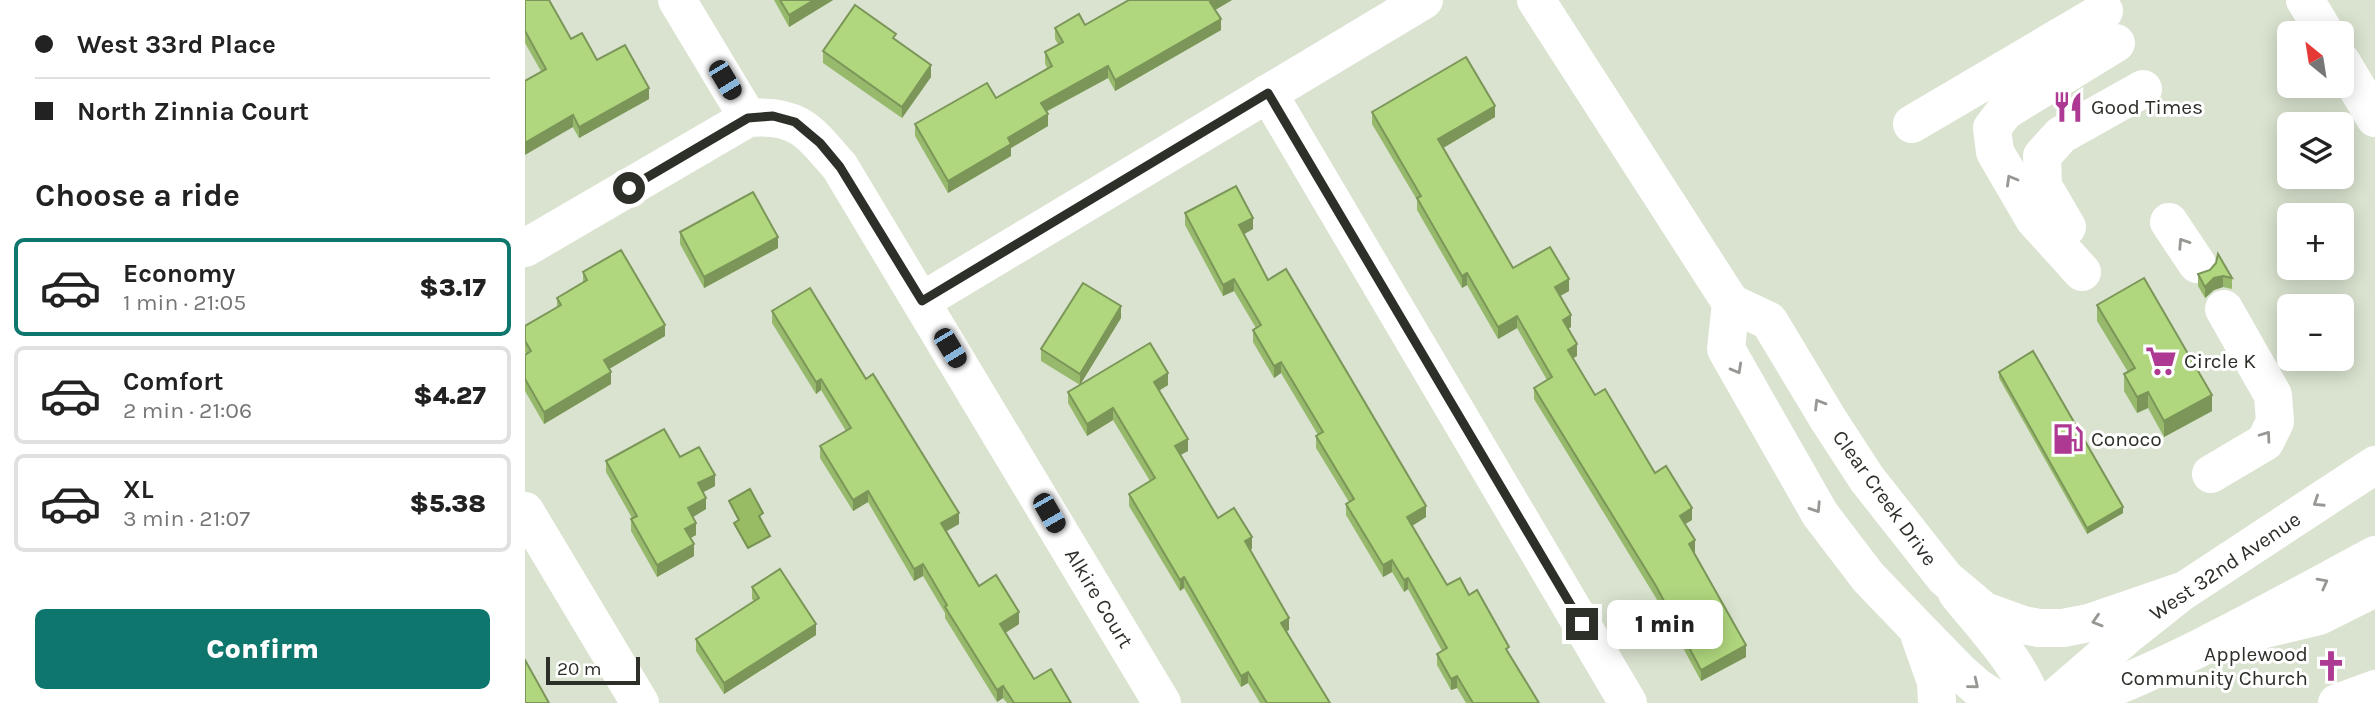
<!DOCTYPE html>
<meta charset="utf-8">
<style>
body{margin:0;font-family:Karla,sans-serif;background:#f6f6f6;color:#222;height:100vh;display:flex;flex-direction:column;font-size:26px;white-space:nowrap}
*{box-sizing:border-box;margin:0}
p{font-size:23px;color:#767676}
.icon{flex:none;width:38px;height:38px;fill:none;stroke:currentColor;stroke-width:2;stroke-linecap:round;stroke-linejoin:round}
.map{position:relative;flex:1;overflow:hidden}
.panel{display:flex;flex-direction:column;background:#fff;width:525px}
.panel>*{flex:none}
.guide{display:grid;align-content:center;height:154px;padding:0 35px;background:#fff}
.needle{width:46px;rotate:330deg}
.buttons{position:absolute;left:1752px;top:21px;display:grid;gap:14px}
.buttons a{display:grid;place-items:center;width:77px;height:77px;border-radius:10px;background:#fff;box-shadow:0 4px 18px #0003;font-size:35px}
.scale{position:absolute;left:21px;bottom:18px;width:94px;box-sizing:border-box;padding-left:7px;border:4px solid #2d3029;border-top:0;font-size:19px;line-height:24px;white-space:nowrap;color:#2d3029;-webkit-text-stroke:5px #fff;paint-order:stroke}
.end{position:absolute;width:32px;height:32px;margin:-16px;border:9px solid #2d3029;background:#fff;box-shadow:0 0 0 4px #fff}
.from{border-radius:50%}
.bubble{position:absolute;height:49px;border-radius:10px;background:#fff;box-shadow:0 4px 18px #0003;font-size:23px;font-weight:800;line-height:49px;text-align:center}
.car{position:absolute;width:21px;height:42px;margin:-21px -10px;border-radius:9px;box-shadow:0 0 5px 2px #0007;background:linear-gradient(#222 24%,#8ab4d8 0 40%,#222 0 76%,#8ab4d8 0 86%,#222 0)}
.guide b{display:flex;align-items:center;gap:24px;height:66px;font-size:26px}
.guide b+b{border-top:2px solid #e0e0e0}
.guide i{width:18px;height:18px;background:#222}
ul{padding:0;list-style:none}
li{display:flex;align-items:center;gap:21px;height:98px;margin:0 14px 10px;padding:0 21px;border:4px solid #e0e0e0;border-radius:10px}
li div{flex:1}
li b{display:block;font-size:26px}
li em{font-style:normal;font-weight:800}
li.current{border-color:#0f766e}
li>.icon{width:63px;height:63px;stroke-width:1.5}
h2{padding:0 35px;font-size:32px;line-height:84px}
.primary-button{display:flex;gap:14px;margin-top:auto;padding:14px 35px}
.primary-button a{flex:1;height:80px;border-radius:10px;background:#0f766e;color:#fff;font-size:28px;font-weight:800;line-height:80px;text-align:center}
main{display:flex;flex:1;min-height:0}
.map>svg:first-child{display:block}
</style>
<main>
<section class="panel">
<div class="guide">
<b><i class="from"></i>West 33rd Place</b>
<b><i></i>North Zinnia Court</b>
</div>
<h2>Choose a ride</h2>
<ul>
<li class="current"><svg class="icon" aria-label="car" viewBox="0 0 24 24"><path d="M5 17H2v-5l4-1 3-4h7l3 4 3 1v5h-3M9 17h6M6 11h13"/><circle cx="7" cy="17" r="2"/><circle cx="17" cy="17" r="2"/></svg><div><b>Economy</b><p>1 min · 21:05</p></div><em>$3.17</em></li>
<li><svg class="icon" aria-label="car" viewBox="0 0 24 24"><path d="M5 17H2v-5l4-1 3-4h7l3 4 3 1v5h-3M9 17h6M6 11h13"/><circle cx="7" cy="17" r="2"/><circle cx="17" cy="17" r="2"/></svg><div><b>Comfort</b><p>2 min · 21:06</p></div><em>$4.27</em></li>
<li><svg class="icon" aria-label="car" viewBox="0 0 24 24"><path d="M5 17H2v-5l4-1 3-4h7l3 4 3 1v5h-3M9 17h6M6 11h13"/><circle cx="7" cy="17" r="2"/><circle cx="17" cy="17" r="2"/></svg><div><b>XL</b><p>3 min · 21:07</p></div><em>$5.38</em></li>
</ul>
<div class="primary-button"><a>Confirm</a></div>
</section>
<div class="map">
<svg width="1850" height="703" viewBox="0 0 1850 703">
<rect width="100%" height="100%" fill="#d9e3cf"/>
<polygon fill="#97bc64" stroke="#779252" stroke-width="2" points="225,489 238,513 234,516 245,536 223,548 209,523 214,520 204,501"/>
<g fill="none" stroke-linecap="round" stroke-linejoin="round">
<g stroke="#fff" stroke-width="38">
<polyline points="152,0 223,118"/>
<polyline points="743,93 1103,703"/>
<polyline points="1387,124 1579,11"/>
<polyline points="1644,222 1672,264"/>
<polyline points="1542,227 1518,186 1517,156 1536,135 1618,89"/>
<path d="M0 248 223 118C273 114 284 131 315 167L637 703"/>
<polyline points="1557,272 1509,219 1470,152 1467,128 1480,111 1591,43"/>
<polyline points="397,301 899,0"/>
<polyline points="1686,474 1740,442 1750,422 1748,395 1699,309"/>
<polyline points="0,511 115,703"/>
<path d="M1432 593C1455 622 1499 667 1507 703"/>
<polyline points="1524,703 1606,632 1654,594"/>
<polyline points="1812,703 1850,689"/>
</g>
<g stroke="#fff" stroke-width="38">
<polyline points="1011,0 1206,303 1244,321 1303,419 1342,479 1420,578 1459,611 1498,625 1514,628 1538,628 1564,623 1660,590 1850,465"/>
<polyline points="1206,303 1201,349 1295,514 1343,577 1390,626 1435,672 1452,687 1477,703"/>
<polyline points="1395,637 1411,682 1412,703"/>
<path d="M1549 703C1654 664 1751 608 1850 555"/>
</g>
<g stroke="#fff" stroke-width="38">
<polyline points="1780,0 1800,33"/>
<polyline points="1816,61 1850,118"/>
<polyline points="1689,641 1794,616 1850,588"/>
</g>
</g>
<g fill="#97b96c">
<polygon points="0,0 72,60 124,99 54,138 0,43"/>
<polygon points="249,0 308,0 264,27"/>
<polygon points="604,0 707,0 690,10 696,30 590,91 583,78 521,112 523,126 486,148 486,156 423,193 390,136 390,124 471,98 522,68 520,63 520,52 533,44 530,39 530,28 560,25"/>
<polygon points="371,40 406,77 377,118 298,63 298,51"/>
<polygon points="847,112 970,117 918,148 988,268 1044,291 1035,296 1046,327 1043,329 1052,356 1048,358 1070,395 1167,520 1160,524 1170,552 1169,553 1221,657 1176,681 1131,598 1009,399 1009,388 1022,380 992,328 973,339 942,285 937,288 892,210 892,200 847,124"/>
<polygon points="660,213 728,229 719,234 743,280 901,517 887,526 922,585 944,595 984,654 1014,703 941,703 932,688 926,690 912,665 912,654 917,651 883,589 879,592 867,572 858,577 821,515 821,504 824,502 791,448 791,436 793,435 756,373 749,378 728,342 728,330 731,328 709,291 698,296 660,225"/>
<polygon points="155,232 253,248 179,288 155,244"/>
<polygon points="1685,270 1707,278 1707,289 1698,287 1689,290 1680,298 1673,286 1673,274"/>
<polygon points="58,272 140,336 84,369 86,384 19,424 0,391 0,355 1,354 0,352 0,326 32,308 32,298 58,283"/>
<polygon points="1572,305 1687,411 1639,437 1623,408 1612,413 1599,391 1599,374 1603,372 1572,321"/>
<polygon points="247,311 341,379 434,524 422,531 454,586 494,624 480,633 509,679 546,703 482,703 478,698 472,702 420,618 420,613 398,576 389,581 343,502 328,511 295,458 295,446 321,431 296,390 291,394 247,323"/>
<polygon points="596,318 555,385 643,385 634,390 663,451 655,455 693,518 727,549 725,550 764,630 761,631 805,703 735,703 723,683 716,687 659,588 655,591 604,506 604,494 625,481 588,420 562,436 543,403 543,392 555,385 516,361 516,349"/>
<polygon points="1474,372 1598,513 1562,534 1474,378"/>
<polygon points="155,457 190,486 178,492 181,509 168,517 171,535 165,538 169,556 132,577 106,531 106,519 107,518 81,472 81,461"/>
<polygon points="227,587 291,635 199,694 171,651 171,639 229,601 227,599"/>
</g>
<g fill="#7b9658">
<polygon points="289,0 308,0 264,27 264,15"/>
<polygon points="688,0 707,0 685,13 685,2"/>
<polygon points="696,19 696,30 590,91 590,80"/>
<polygon points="406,65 406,77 377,118 377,107"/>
<polygon points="583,66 583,78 516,114 516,103"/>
<polygon points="124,88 124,99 54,138 54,127"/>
<polygon points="970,106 970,117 913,151 913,139"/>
<polygon points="523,114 523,126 486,148 486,156 423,193 423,181 483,138"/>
<polygon points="48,115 48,127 0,155 0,143"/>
<polygon points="728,218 728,229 714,237 714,225"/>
<polygon points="253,237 253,248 179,288 179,277"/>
<polygon points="942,273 942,285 937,288 937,276"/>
<polygon points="1698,276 1698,287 1689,290 1680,298 1680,287 1689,278"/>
<polygon points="709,279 709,291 698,296 698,285"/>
<polygon points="1044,279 1044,291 1030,299 1030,287"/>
<polygon points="596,306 596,318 555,385 555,374"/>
<polygon points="1046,315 1046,327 1038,332 1038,320"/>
<polygon points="992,316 992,328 973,339 973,327"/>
<polygon points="140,325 140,336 79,372 79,360"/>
<polygon points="1052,344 1052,356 1043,361 1043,350"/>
<polygon points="756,362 756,373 749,378 749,366"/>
<polygon points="86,372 86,384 19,424 19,412"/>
<polygon points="643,373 643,385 629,394 629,382"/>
<polygon points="296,379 296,390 291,394 291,382"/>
<polygon points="1623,392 1623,408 1612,413 1612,397"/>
<polygon points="1687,395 1687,411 1639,437 1639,421"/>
<polygon points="588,408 588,420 562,436 562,424"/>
<polygon points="663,439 663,451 650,458 650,446"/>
<polygon points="190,475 190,486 173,495 173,483"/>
<polygon points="343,491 343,502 328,511 328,500"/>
<polygon points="181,498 181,509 163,520 163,508"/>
<polygon points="901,506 901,517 882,529 882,517"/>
<polygon points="1598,507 1598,513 1562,534 1562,528"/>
<polygon points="1167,508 1167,520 1155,527 1155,516"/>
<polygon points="434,513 434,524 416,534 416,523"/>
<polygon points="171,523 171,535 160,541 160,529"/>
<polygon points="727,537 727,549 720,552 720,541"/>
<polygon points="1170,540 1170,552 1164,555 1164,544"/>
<polygon points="169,544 169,556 132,577 132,565"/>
<polygon points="867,560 867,572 858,577 858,565"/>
<polygon points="398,564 398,576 389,581 389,569"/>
<polygon points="659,577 659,588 655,591 655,580"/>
<polygon points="883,578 883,589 879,592 879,580"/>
<polygon points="494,612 494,624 475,636 475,624"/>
<polygon points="764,618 764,630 756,634 756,623"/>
<polygon points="291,624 291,635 199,694 199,683"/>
<polygon points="1221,645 1221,657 1176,681 1176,670"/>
<polygon points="723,672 723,683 716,687 716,676"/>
<polygon points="932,676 932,688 926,690 926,679"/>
<polygon points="478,686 478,698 472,702 472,690"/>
</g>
<g fill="#b0d77e" stroke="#7b9658" stroke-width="2">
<polygon points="0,0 24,0 46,39 57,33 72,60 100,45 124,88 54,127 48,115 0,143 0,81 21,69 0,31"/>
<polygon points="255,0 289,0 264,15"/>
<polygon points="604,0 688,0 685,2 696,19 590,80 583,66 516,103 523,114 483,138 486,144 423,181 390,124 462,83 471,98 527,66 520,52 538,42 530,28 554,14 560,25"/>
<polygon points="330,5 371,34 368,38 406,65 377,107 298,51"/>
<polygon points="941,57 970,106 913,139 988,268 1025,247 1044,279 1030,287 1046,315 1038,320 1052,344 1043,350 1070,395 1080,389 1130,473 1141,466 1167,508 1155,516 1170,540 1164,544 1221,645 1176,670 1131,586 1009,388 1027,377 992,316 973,327 942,273 937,276 892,198 896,196 847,112"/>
<polygon points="711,186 728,218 714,225 743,280 761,269 901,506 882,517 922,585 935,578 944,595 952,590 984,647 981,649 1014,703 948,703 932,676 926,679 912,654 922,648 883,578 879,580 867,560 858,565 821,504 829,499 791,436 798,432 756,362 749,366 728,330 736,325 709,279 698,285 660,213"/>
<polygon points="228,192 253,237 179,277 155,232"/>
<polygon points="96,250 140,325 79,360 86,372 19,412 0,379 0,355 6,351 0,341 0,326 36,305 32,298 62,280 58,272"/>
<polygon points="1693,254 1707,278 1698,276 1689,278 1680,287 1673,274 1685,270 1691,263"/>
<polygon points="1619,278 1687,395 1639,421 1623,392 1612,397 1599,374 1610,368 1572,305"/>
<polygon points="558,283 596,306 555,374 516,349"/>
<polygon points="285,288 341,379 348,374 434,513 416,523 454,586 471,575 494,612 475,624 509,679 526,669 546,703 489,703 478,686 472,690 420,607 422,605 398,564 389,569 343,491 328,500 295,446 326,428 296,379 291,382 247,311"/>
<polygon points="625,343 643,373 629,382 663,439 650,446 693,518 709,508 727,537 720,541 764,618 756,623 805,703 742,703 723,672 716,676 659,577 655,580 604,494 630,478 588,408 562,424 543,392"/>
<polygon points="1508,351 1598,507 1562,528 1474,372"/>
<polygon points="139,429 155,457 174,447 190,475 173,483 181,498 163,508 171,523 160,529 169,544 132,565 106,519 112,516 81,461"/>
<polygon points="255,569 291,624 199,683 171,639 234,598 227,587"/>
<polygon points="0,660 24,703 0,703"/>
</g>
<defs><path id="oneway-chevron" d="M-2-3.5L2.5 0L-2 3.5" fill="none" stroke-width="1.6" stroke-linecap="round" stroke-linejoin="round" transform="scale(1.75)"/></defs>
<g stroke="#969894">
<use href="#oneway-chevron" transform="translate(1486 180) rotate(-120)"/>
<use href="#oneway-chevron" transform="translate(1658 243) rotate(-123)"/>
<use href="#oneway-chevron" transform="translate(1212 369) rotate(61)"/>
<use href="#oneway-chevron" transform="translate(1294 404) rotate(-121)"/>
<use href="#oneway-chevron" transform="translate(1741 436) rotate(-54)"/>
<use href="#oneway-chevron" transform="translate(1793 502) rotate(147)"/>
<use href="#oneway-chevron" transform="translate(1291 508) rotate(57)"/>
<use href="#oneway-chevron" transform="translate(1798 583) rotate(-28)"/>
<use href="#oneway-chevron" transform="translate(1572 621) rotate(163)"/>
<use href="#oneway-chevron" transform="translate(1449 684) rotate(39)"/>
</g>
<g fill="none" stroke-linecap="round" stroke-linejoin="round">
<polyline stroke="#2d3029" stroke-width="9" points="104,188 223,118 248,116 270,122 295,143 315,167 397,301 743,93 1057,624"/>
</g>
<defs>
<symbol id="restaurant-bare" viewBox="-9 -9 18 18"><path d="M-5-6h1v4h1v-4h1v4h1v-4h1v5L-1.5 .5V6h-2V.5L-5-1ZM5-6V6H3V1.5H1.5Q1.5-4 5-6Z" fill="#ad3993" stroke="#fff" stroke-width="2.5" paint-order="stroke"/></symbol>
<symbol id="supermarket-bare" viewBox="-9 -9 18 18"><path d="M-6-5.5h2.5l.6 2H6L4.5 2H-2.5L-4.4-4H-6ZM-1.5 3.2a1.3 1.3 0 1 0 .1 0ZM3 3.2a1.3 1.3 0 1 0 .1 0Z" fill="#ad3993" stroke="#fff" stroke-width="2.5" paint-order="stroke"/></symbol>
<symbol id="fuel-bare" viewBox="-9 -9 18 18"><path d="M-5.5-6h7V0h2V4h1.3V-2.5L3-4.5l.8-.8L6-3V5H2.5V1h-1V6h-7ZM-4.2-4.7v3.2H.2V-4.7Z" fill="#ad3993" stroke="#fff" stroke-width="2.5" paint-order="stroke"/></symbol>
<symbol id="church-bare" viewBox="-9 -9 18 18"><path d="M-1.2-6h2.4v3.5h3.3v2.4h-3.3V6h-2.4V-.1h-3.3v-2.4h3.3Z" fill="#ad3993" stroke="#fff" stroke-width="2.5" paint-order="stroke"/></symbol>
</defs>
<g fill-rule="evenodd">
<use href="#restaurant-bare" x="1521" y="85" width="44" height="44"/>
<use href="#supermarket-bare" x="1614" y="339" width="44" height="44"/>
<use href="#fuel-bare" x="1521" y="417" width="44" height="44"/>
<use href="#church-bare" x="1784" y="644" width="44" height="44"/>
</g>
<g text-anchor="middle" stroke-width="6" stroke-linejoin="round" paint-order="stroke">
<g font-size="21" fill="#2d3029" stroke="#fff" text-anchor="start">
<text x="1566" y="114">Good Times</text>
<text x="1659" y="368">Circle K</text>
<text x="1566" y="446">Conoco</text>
<text x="1783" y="661" text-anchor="end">Applewood<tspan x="1783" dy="24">Community Church</tspan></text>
</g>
<g font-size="21" fill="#2d3029" stroke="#fff">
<text transform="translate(1360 498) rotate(54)" y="7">Clear Creek Drive</text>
<text transform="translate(1700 566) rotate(-34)" y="7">West 32nd Avenue</text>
<text transform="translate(574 598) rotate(59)" y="7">Alkire Court</text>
</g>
</g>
</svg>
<div class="buttons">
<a><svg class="needle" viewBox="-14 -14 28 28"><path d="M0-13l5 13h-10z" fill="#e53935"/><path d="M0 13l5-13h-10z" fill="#767676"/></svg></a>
<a><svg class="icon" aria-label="layers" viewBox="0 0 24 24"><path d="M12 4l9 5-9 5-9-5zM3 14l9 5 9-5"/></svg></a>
<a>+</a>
<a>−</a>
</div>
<div class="scale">20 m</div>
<i class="end from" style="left:104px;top:188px"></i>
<i class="end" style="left:1057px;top:624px"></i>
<div class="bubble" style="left:1082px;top:600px;width:116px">1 min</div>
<i class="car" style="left:200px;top:80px;rotate:149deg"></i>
<i class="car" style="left:425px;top:348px;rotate:149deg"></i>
<i class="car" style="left:524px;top:513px;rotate:150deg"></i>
</div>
</main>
